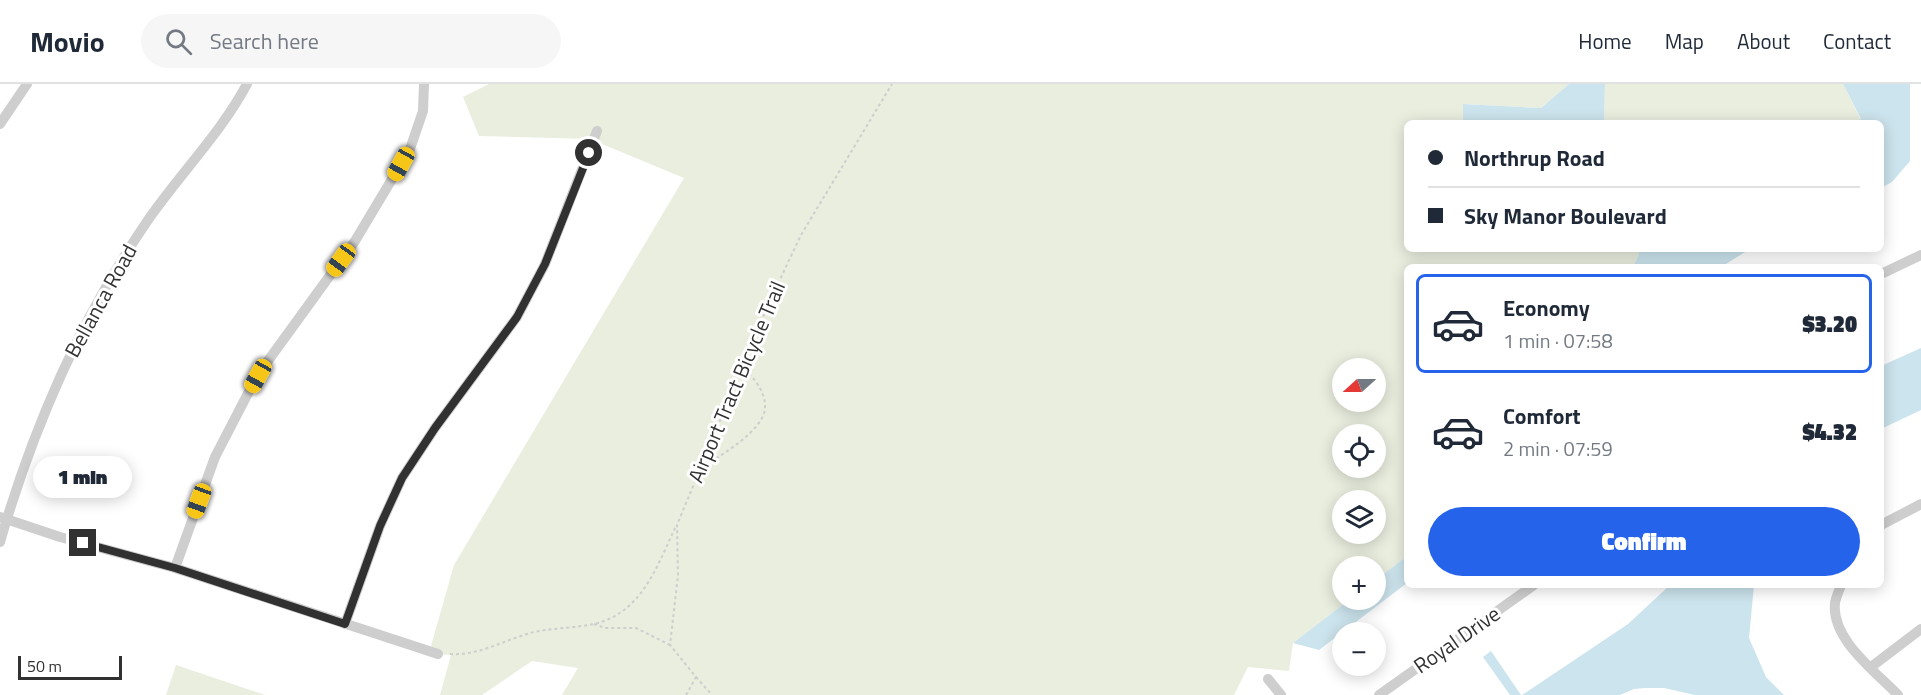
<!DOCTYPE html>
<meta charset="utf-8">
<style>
body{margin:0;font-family:"Titillium Web",sans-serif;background:#f6f6f7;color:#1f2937;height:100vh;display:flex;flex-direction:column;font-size:22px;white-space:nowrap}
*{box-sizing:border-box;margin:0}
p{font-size:20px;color:#747a83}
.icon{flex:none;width:33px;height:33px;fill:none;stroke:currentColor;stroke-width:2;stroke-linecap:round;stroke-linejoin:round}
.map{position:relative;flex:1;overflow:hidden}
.side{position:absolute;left:1404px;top:180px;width:480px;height:324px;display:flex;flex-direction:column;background:#fff;border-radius:9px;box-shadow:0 3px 15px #0003}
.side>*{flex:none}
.top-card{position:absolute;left:1404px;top:36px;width:480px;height:132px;border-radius:9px;box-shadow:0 3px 15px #0003;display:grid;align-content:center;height:132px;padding:0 24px;background:#fff}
.needle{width:39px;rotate:249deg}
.fabs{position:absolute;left:1332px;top:274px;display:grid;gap:12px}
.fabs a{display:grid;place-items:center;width:54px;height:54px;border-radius:50%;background:#fff;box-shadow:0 3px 15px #0003;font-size:30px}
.scale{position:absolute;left:18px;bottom:15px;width:104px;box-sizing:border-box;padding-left:6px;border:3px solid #313131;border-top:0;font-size:16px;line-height:21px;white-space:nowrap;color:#313131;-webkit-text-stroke:4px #fff;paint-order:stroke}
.end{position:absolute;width:27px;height:27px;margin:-14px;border:8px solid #313131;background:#fff;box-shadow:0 0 0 3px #fff}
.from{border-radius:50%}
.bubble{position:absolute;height:42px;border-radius:21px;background:#fff;box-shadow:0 3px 15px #0003;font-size:20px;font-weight:800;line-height:42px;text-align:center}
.car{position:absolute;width:18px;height:36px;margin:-18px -9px;border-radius:8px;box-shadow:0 0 4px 2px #0007;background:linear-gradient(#f5c518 24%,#345 0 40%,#f5c518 0 76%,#345 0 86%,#f5c518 0)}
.top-card b{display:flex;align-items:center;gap:21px;height:57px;font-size:22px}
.top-card b+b{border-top:2px solid #e0e1e3}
.top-card i{width:15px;height:15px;background:#1f2937}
ul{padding:10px 0 0;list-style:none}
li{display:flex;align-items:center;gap:18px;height:99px;margin:0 12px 9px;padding:0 12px;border:3px solid transparent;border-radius:9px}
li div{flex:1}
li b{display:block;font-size:22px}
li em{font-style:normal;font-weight:800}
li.on{border-color:#2563eb}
li>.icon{width:54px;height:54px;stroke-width:1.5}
.cta{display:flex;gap:12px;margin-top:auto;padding:12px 24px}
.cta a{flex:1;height:69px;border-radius:36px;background:#2563eb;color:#fff;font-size:24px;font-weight:800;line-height:69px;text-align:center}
header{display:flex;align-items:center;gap:36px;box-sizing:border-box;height:84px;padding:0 30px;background:#fff;border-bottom:2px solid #e0e1e3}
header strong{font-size:28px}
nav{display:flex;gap:33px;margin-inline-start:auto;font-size:21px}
.search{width:420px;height:54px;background:#f6f6f7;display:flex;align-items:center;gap:15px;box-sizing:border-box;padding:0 21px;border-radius:33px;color:#747a83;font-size:22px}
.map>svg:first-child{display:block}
</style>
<header>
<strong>Movio</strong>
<div class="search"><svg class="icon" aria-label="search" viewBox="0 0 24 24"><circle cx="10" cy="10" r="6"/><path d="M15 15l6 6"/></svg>Search here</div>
<nav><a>Home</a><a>Map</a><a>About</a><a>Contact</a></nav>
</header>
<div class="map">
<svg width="1921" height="611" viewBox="0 0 1921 611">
<rect width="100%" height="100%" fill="#fff"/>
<g fill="#e9eedf" fill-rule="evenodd">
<path d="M489 0H1569L1541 24 1463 20V39H1407V165H1637L1639 170 1633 183H1407V472L1376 496V483H1342V516H1349L1293 559 1289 587 1248 583 1234 611H562L578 584 532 577 482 611H440L451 571 438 570 431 562 454 481 684 94 590 55 479 52 463 13ZM1342 285H1376V318H1342ZM1342 351H1376V384H1342ZM1342 417H1376V450H1342Z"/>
<polygon points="1605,0 1843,0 1861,36 1855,39 1604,39"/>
<polygon points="176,581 265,611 166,611"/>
</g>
<g fill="#cce4ed">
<polygon points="1569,0 1605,0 1604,39 1463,39 1463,20 1541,24"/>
<polygon points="1843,0 1910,0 1910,77 1892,98 1881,104 1881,39 1855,39 1861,35"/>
<polygon points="1637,165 1750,165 1721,183 1633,183 1639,170"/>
<polygon points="1921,264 1921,326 1881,345 1881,282"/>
<polygon points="1407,472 1407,499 1319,566 1293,559 1349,516 1376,516 1376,496"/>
<polygon points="1670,501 1754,501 1749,554 1766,593 1784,611 1695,611 1664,604 1645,604 1634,605 1620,611 1522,611 1628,540"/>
<polygon points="1491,567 1521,611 1510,611 1483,573"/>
</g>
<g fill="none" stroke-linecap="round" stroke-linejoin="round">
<g stroke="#cecece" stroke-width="2" stroke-dasharray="3 3" stroke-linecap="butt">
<path d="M701 384C718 373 764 347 765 324 766 308 753 293 743 283"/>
<polyline points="594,540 605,544 636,544 670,561"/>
<path d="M450 570C479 572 506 555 534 548 554 544 574 544 594 540 642 529 657 482 676 442"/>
<polyline points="696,593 712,611"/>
<polyline points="686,611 696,593 670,561 678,491 677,441 767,223 801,151 892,0"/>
</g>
<g stroke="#cecece" stroke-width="10">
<polyline points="0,40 27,0"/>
<polyline points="1881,190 1921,171"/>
<polyline points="0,433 60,453 175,484 438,570"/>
<polyline points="1881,441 1921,420"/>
<path d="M0 458C33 344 80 235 148 136 179 91 221 49 247 0"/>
<polyline points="175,484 215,373 257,292 355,157 410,65 423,27 424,0"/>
<path d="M1841 501C1839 507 1836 513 1835 519 1831 555 1875 587 1898 611"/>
<polyline points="345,540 380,442 402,394 435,344 517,233 545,180 597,47"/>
<polyline points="1871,583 1921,545"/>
<polyline points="1268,595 1281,611"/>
<polyline points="1379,611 1534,501"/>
</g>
</g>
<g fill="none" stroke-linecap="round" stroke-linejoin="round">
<polyline stroke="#313131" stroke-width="8" points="83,459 175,484 345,540 380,442 402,394 435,344 517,233 545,180 589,69"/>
</g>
<g text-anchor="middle" stroke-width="6" stroke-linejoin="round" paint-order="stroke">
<g font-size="21" fill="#313131" stroke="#fff">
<text transform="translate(101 217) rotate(-61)" y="7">Bellanca Road</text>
<text transform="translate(737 298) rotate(-67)" y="7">Airport Tract Bicycle Trail</text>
<text transform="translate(1457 556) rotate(-35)" y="7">Royal Drive</text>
</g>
</g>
</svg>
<div class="fabs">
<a><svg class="needle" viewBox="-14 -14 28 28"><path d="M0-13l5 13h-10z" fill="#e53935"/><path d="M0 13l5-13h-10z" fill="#747a83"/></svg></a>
<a><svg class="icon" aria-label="locate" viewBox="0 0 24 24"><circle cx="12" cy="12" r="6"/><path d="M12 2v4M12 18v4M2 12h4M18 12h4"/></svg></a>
<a><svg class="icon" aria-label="layers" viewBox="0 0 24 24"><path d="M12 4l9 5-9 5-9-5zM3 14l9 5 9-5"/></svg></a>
<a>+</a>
<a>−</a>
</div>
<div class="scale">50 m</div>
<i class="end from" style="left:589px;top:69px"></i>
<i class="end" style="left:83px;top:459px"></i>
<div class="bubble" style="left:33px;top:372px;width:99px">1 min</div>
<i class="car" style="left:401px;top:80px;rotate:209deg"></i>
<i class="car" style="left:341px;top:176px;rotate:216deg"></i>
<i class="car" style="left:258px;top:292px;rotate:209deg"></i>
<i class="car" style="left:199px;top:417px;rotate:200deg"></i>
<div class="top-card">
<b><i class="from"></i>Northrup Road</b>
<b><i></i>Sky Manor Boulevard</b>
</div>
<section class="side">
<ul>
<li class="on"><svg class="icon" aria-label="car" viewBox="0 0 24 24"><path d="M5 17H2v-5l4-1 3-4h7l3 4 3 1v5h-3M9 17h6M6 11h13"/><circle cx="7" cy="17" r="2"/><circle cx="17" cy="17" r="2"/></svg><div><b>Economy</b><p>1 min · 07:58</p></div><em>$3.20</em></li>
<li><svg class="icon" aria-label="car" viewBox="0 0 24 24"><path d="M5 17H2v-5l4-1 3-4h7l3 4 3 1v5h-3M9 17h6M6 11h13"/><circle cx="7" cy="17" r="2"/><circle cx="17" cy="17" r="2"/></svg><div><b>Comfort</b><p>2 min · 07:59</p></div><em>$4.32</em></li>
</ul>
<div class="cta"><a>Confirm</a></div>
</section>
</div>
